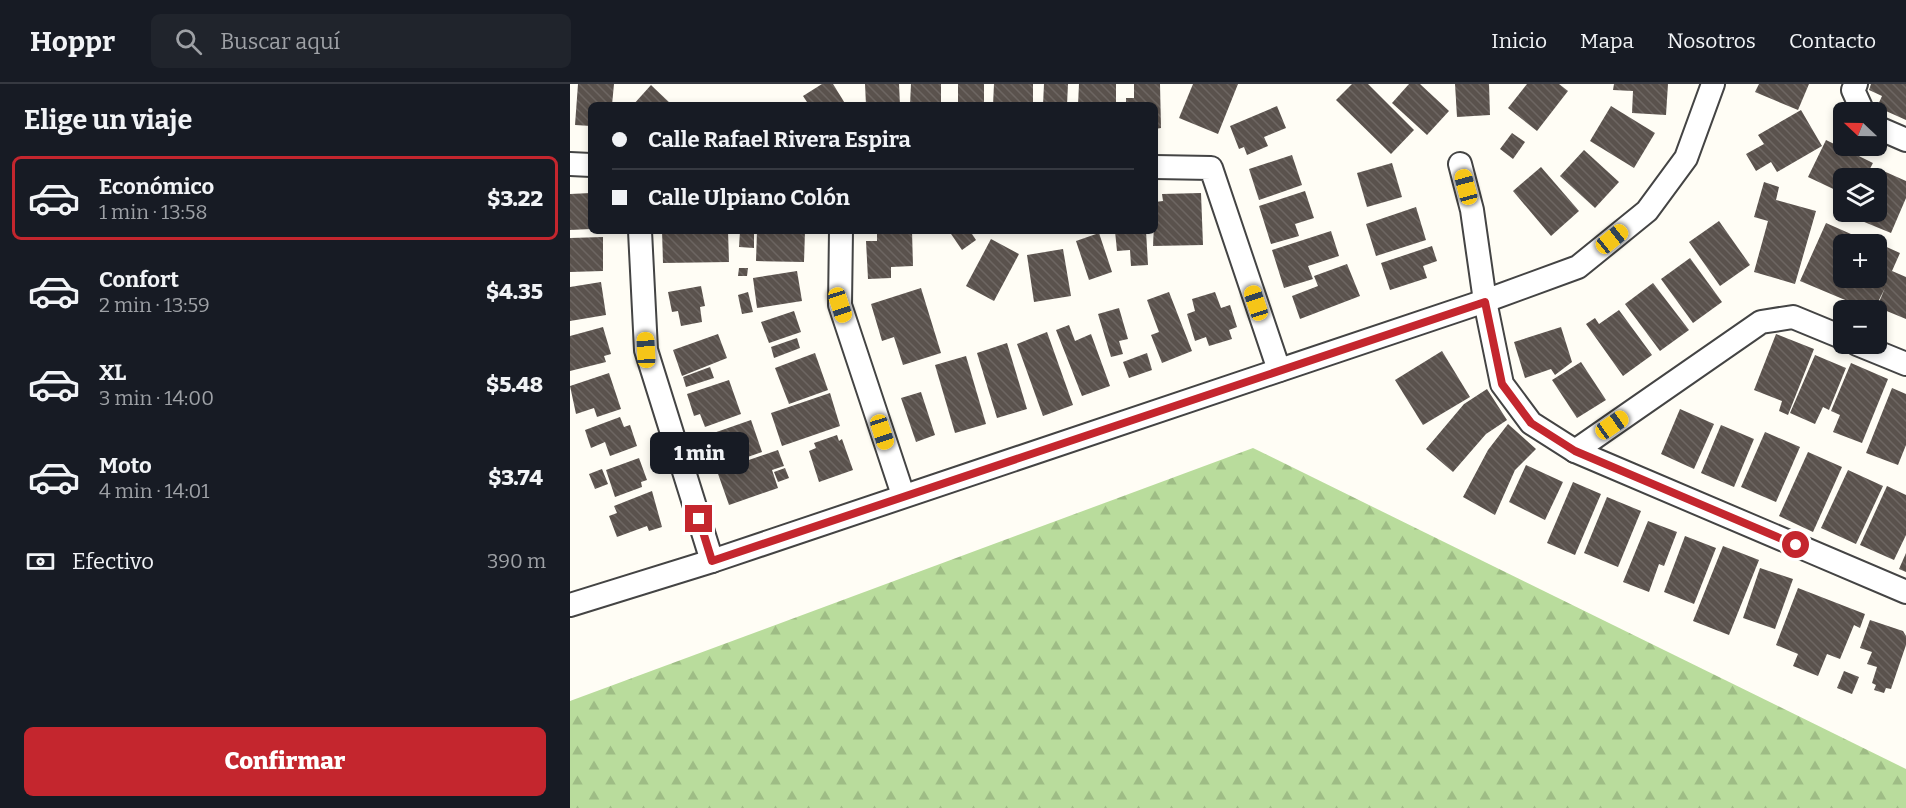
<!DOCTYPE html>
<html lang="es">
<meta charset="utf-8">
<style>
body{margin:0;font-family:Bitter,serif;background:#20242c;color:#f1f3f6;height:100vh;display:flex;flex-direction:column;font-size:22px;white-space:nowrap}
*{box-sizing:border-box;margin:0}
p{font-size:20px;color:#9ea1a6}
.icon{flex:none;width:33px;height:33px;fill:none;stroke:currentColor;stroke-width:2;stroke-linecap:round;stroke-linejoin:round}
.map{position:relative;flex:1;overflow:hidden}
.panel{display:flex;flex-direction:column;background:#171b24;width:570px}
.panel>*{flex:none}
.banner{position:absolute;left:18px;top:18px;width:570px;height:132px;border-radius:9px;box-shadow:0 3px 9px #0003;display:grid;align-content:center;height:132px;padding:0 24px;background:#171b24}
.needle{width:39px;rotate:292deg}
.controls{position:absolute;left:1263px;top:18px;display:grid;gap:12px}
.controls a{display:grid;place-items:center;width:54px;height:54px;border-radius:9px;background:#171b24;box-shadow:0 3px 9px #0003;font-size:30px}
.end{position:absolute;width:27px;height:27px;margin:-14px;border:8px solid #c4262e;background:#fff;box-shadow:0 0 0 3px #fff}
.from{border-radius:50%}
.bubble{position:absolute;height:42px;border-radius:9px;background:#171b24;box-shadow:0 3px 9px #0003;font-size:20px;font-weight:800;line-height:42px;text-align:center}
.car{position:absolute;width:18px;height:36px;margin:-18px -9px;border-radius:8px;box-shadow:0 0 4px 2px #0007;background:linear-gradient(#f5c518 24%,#345 0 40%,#f5c518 0 76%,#345 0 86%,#f5c518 0)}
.banner b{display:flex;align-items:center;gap:21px;height:57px;font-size:22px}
.banner b+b{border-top:2px solid #363941}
.banner i{width:15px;height:15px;background:#f1f3f6}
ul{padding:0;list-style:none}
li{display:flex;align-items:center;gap:18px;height:84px;margin:0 12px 9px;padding:0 12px;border:3px solid transparent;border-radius:9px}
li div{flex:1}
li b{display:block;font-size:22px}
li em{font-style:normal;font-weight:800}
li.active{border-color:#c4262e}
li>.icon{width:54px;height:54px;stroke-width:1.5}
h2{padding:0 24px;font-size:27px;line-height:72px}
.pay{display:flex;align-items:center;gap:15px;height:66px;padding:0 24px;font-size:22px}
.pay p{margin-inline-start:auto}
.action{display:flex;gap:12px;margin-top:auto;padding:12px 24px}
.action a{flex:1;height:69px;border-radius:9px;background:#c4262e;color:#fff;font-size:24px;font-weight:800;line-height:69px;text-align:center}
header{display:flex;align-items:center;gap:36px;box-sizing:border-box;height:84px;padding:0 30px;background:#171b24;border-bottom:2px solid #363941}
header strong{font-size:28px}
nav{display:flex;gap:33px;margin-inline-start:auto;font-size:21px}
.search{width:420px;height:54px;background:#20242c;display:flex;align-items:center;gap:15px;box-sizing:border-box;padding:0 21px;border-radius:9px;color:#9ea1a6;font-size:22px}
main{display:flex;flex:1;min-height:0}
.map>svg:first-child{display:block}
</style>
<header>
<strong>Hoppr</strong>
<div class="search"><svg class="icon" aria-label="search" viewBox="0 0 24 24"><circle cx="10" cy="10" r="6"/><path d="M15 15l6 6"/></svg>Buscar aquí</div>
<nav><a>Inicio</a><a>Mapa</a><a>Nosotros</a><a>Contacto</a></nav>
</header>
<main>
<section class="panel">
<h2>Elige un viaje</h2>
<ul>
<li class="active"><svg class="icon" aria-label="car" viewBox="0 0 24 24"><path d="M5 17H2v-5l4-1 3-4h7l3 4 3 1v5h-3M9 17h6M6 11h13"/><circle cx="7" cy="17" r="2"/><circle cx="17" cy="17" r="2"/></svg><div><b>Económico</b><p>1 min · 13:58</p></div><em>$3.22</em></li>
<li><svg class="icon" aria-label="car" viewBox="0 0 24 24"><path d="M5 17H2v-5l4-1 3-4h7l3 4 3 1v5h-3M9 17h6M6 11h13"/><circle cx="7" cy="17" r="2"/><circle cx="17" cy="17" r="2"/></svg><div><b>Confort</b><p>2 min · 13:59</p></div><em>$4.35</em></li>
<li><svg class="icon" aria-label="car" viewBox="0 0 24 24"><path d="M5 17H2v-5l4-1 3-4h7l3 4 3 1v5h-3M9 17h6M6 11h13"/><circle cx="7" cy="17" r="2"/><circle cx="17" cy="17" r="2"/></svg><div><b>XL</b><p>3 min · 14:00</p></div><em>$5.48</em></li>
<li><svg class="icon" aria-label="car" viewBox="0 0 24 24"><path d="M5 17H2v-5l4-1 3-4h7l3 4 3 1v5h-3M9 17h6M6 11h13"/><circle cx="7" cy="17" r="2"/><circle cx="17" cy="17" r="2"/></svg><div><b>Moto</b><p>4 min · 14:01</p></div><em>$3.74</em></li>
</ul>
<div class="pay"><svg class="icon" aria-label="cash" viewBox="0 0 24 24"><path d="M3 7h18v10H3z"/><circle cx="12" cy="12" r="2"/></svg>Efectivo<p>390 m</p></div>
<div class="action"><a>Confirmar</a></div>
</section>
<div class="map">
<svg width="1336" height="724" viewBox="0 0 1336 724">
<defs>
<pattern id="forest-firs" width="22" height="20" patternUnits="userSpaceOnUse" patternTransform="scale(1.5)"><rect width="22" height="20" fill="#b9dc9c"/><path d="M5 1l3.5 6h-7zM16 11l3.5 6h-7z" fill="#9ebc85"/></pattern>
<pattern id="building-back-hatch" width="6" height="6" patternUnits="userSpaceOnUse" patternTransform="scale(1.5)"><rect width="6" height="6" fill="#5a524d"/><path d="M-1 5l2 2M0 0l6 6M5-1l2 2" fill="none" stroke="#6d6662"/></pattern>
</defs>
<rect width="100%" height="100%" fill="#fffdf5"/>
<polygon fill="url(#forest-firs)" points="683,364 1336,685 1336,724 0,724 0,617"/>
<g fill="url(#building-back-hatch)">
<polygon points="8,0 44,0 42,21 21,21 21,42 5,41"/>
<polygon points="252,0 263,0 276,21 239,21 233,12"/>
<polygon points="295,0 329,0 330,21 296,21"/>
<polygon points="341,0 371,0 371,21 340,21"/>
<rect x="388" y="0" width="26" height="21"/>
<polygon points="424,0 463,0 463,21 423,21"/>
<polygon points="474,0 498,0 497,21 473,21"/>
<polygon points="509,0 546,0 546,21 508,21"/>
<polygon points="564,0 590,0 591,44 585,45 585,21 556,21 556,14 564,14"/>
<polygon points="623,0 668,0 648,50 609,34"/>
<polygon points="782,0 798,0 844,46 821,70 766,16"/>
<polygon points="839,0 850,0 879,27 857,51 822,19"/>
<polygon points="885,0 919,0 920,31 887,33"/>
<polygon points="957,0 989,0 998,7 967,47 938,24"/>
<polygon points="1044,0 1098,0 1096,31 1062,29 1063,7 1043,6"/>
<polygon points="1189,0 1239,0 1228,26 1185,8"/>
<polygon points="1301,0 1336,0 1336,36 1307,23 1312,12 1299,6"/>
<polygon points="81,1 102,21 63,21"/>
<polygon points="707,22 716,44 694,53 698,62 677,71 674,63 669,65 660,42"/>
<polygon points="1041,22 1085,49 1064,84 1020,57"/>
<polygon points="1231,26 1252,62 1207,88 1201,78 1186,87 1176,70 1194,60 1188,51"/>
<polygon points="942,49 955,58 943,75 930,65"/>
<polygon points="1256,56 1303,79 1295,94 1274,94 1274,110 1238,93"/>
<polygon points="1014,66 1049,98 1025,124 990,92"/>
<polygon points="722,71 732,101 689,116 679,85"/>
<polygon points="822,79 832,113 797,123 787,89"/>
<polygon points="971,83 1009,127 981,152 943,107"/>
<polygon points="1309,85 1336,97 1336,114 1321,149 1287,135 1291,128 1306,128 1305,94"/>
<polygon points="1194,98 1209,103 1206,116 1246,127 1225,200 1184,188 1198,137 1184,133"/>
<polygon points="735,107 744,134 725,140 729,152 701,160 689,122"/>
<polygon points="21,109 21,145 0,146 0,110"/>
<polygon points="631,109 633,161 583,162 585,118 593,117 592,110"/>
<polygon points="846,123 856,156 806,172 796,140"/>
<polygon points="1149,137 1180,181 1150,202 1119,158"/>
<polygon points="1256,139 1290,154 1287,160 1274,160 1273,194 1306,194 1306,160 1288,160 1292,152 1330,169 1322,187 1336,193 1336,235 1307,223 1315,204 1304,226 1299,226 1230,197"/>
<polygon points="92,147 158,147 159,178 93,179"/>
<polygon points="170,147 184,147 184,164 169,163"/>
<polygon points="187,147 235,147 234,178 186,177"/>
<polygon points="307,147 342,147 343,182 321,183 321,194 298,195 296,157 307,157"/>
<polygon points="379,147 400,147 406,156 392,166"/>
<polygon points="545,147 576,147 578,181 561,182 560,166 547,167"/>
<polygon points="761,147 769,172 738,182 743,195 714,204 702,166"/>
<polygon points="529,149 542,188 519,196 506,157"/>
<polygon points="33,153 33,187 0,188 0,154"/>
<polygon points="421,155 449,170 424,217 396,202"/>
<polygon points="862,162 867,177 853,182 857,194 820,206 811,179"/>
<polygon points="493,165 501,212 464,218 457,171"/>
<polygon points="1120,174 1152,218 1123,239 1091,195"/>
<polygon points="777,180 790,212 730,235 722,212 748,202 744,192"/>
<polygon points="169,184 178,184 177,192 168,192"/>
<polygon points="227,187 232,217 187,224 183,194"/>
<polygon points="31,198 36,231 0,237 0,203"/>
<polygon points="1083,199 1119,246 1090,267 1055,220"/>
<polygon points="131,202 135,222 130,223 132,238 111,242 108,227 102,228 98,208"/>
<polygon points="351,204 371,269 333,281 324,253 312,257 301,220"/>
<polygon points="178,208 183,228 172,230 168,211"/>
<polygon points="599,208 622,267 592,279 581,251 589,248 577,216"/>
<polygon points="645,208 651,224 660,221 667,243 659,246 662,255 639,262 636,253 625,257 617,230 625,227 622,215"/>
<polygon points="549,224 558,255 549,257 553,270 541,273 528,230"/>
<polygon points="1049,226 1082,271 1053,292 1016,240 1025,234 1029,240"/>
<polygon points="224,227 231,248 199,259 191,238"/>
<polygon points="499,241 505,257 521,250 540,302 512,312 486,246"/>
<polygon points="33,243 41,270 34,272 36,278 0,287 0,252"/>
<polygon points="991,243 1002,278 985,291 981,285 955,294 944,258"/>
<polygon points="477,248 503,321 473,332 447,260"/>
<polygon points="148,250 157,274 112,292 103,266"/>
<polygon points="1206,250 1244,265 1218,331 1209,327 1212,317 1184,306"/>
<polygon points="227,254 230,264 204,274 201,263"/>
<polygon points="437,259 457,325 427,334 407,269"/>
<polygon points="872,267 900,313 853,341 825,296"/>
<polygon points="245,269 258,306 219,320 205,284"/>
<polygon points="577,269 582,286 559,294 553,278"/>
<polygon points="1245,271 1276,284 1259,326 1253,323 1245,340 1220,329"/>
<polygon points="396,272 416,340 385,349 365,281"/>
<polygon points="1011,278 1036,316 1007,334 982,296"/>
<polygon points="1281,279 1318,295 1292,359 1263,348 1270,331 1261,327"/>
<polygon points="140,283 144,294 116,303 113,293"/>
<polygon points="39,289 51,325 27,333 24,324 6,330 0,302"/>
<polygon points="159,296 171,330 135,343 130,330 124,332 117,310"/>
<polygon points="1322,304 1336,310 1336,361 1328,381 1296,369"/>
<polygon points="917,305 937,336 916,350 883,388 856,365 894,320"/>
<polygon points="351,308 365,351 346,358 331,314"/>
<polygon points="260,309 270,342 212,362 201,329"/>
<polygon points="1110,325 1144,340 1124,385 1091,370"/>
<polygon points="50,333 54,343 60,341 67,362 40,372 35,358 21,364 15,346"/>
<polygon points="181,336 192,368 146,384 135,352"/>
<polygon points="938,340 966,365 945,386 925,431 893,413 918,366"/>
<polygon points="1151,341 1184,355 1164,403 1131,389"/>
<polygon points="1195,348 1230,363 1206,418 1171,403"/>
<polygon points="267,351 269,357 272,355 283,386 249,398 239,367 246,364 244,359"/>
<polygon points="208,366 214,382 202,386 208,404 159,421 147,387"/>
<polygon points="1238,368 1272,383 1243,448 1209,432"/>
<polygon points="69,374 77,396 71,398 72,403 45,413 36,386"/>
<polygon points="956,381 993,398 975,436 939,418"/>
<polygon points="215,384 219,394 208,398 204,388"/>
<polygon points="32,385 38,400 25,405 19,390"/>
<polygon points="1278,386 1313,402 1286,460 1251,444"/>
<polygon points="1003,398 1031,410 1005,471 977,459"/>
<polygon points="1317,402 1336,411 1336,451 1324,476 1290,461"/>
<polygon points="82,407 92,443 79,447 77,442 47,453 39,432 47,429 44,422"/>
<polygon points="1037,413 1071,427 1048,483 1014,469"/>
<polygon points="1078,437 1107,448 1094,482 1089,480 1079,508 1053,498"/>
<polygon points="1115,452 1146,464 1124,520 1094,508"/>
<polygon points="1153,462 1189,476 1159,551 1123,537"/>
<polygon points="1336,469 1336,488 1329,485"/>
<polygon points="1190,484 1223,495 1205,545 1173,534"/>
<polygon points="1228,504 1295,530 1290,544 1284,541 1270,575 1257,570 1248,592 1223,582 1228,570 1206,561"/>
<polygon points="1300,536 1333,547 1336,552 1336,561 1321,605 1316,604 1314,609 1304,606 1306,601 1302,599 1307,583 1297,580 1302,568 1290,564"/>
<polygon points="1274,587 1289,593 1282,610 1267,604"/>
</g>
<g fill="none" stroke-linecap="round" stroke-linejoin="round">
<defs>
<g id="minor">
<polyline points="1286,0 1283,6 1293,28"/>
<polyline points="1306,43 1336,56"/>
<polyline points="0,80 21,81"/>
<polyline points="890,80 902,126 915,217 932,300 961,339 1005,367 1336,508"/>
<polyline points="585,83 641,84 709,286"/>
<polyline points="70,147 76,266 142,477"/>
<polyline points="271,147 270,221 333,411"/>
<polyline points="1287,260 1336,280"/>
<polyline points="1005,367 1191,238 1223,233 1274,254"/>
<polyline points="0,521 142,477 915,217 1008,183 1077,127 1116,74 1143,0"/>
</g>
</defs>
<use href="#minor" stroke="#444" stroke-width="26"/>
<use href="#minor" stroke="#fff" stroke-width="22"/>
</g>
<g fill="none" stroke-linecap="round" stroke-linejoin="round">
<polyline stroke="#c4262e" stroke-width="8" points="129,435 142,477 915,218 932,300 961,339 1005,367 1226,461"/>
</g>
</svg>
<div class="controls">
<a><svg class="needle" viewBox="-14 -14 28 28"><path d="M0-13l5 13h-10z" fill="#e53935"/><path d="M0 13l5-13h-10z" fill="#9ea1a6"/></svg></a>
<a><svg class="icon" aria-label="layers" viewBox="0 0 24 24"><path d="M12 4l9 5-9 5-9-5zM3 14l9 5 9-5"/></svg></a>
<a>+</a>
<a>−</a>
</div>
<i class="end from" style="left:1226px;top:461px"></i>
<i class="end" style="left:129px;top:435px"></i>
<div class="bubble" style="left:80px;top:348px;width:99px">1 min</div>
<i class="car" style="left:896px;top:103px;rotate:345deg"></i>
<i class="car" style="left:1042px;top:155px;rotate:51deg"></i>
<i class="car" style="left:686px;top:219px;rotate:342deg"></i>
<i class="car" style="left:270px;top:221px;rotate:162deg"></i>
<i class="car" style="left:76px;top:266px;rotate:357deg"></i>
<i class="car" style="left:1042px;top:341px;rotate:55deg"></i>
<i class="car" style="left:312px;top:348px;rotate:162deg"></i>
<div class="banner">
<b><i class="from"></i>Calle Rafael Rivera Espira</b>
<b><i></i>Calle Ulpiano Colón</b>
</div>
</div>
</main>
